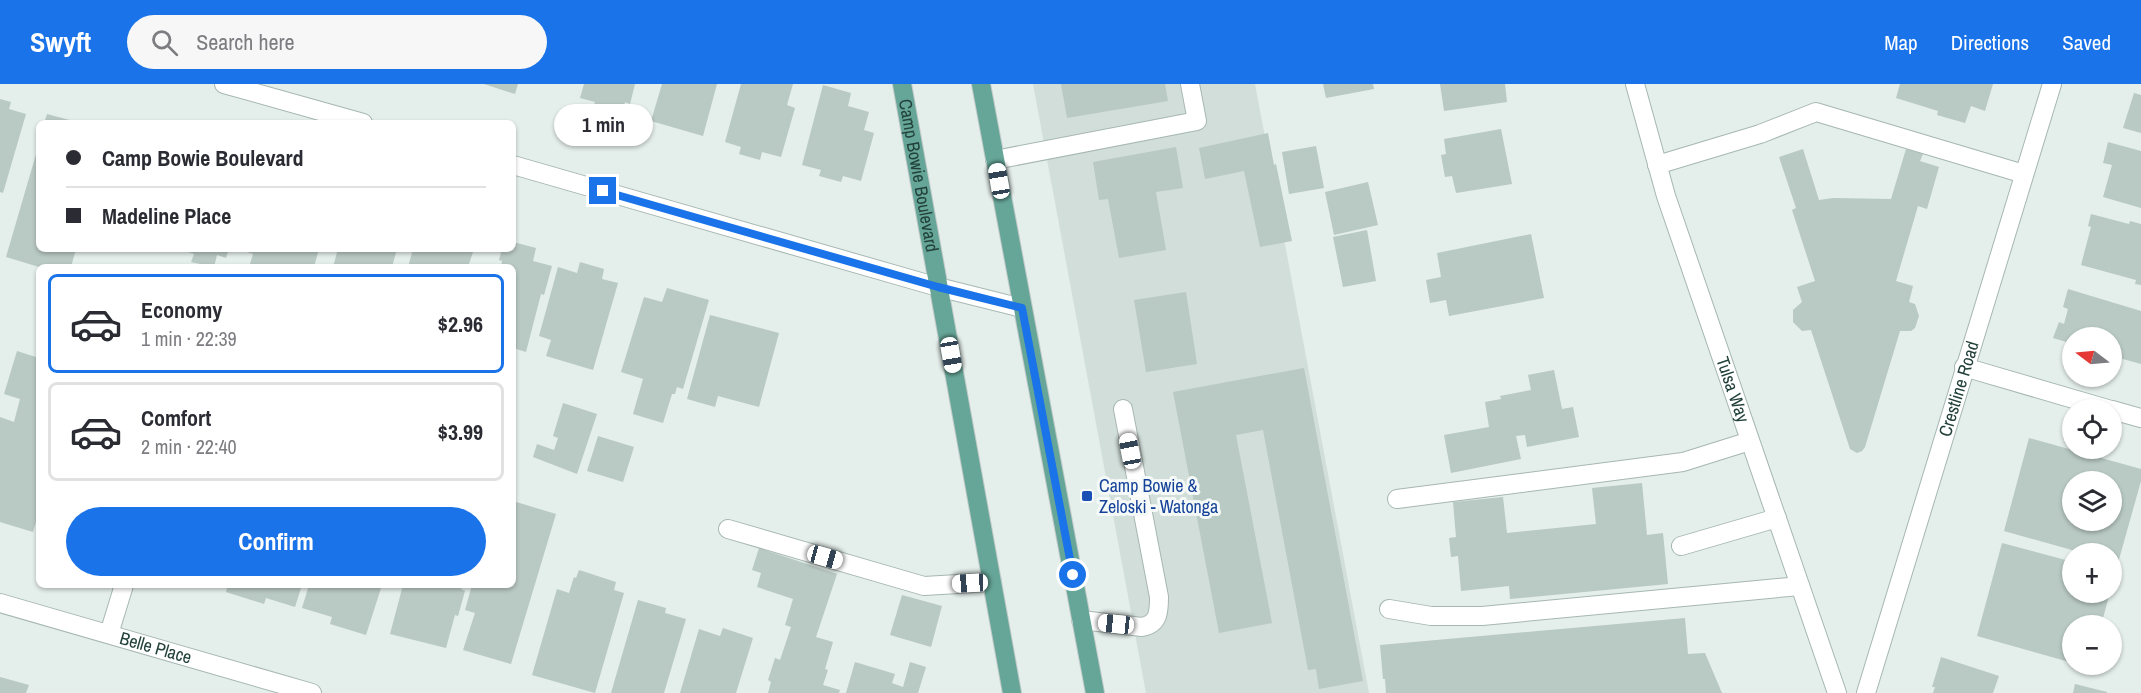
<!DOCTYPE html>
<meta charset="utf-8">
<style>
body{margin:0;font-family:"Archivo Narrow",sans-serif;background:#f7f7f7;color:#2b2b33;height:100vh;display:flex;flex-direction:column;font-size:22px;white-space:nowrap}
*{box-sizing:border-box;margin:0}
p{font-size:20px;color:#7c7c81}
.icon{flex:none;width:33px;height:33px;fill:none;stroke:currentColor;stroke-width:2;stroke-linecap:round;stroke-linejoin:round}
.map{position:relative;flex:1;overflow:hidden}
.side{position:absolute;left:36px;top:180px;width:480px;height:324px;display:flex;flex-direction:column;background:#fff;border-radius:9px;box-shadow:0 2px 4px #0004}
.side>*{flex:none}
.top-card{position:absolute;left:36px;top:36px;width:480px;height:132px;border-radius:9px;box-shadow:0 2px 4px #0004;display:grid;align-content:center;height:132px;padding:0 30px;background:#fff}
.needle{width:39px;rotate:286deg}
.fabs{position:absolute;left:2062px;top:243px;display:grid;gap:12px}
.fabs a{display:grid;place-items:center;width:60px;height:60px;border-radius:50%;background:#fff;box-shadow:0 2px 4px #0004;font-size:30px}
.end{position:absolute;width:27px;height:27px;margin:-14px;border:8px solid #1a73e8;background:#fff;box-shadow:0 0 0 3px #fff}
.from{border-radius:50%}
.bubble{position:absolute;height:42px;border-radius:21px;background:#fff;box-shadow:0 2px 4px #0004;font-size:20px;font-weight:700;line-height:42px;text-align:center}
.car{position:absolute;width:18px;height:36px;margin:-18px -9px;border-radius:8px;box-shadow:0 0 4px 2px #0007;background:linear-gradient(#fff 24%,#345 0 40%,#fff 0 76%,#345 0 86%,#fff 0)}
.top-card b{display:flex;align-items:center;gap:21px;height:57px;font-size:22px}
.top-card b+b{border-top:2px solid #e1e1e2}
.top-card i{width:15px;height:15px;background:#2b2b33}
ul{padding:10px 0 0;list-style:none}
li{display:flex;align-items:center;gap:18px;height:99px;margin:0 12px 9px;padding:0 18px;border:3px solid #e1e1e2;border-radius:9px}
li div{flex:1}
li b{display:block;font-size:22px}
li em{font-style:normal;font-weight:700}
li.current{border-color:#1a73e8}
li>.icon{width:54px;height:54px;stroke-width:1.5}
.action{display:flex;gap:12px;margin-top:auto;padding:12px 30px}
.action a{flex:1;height:69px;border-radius:36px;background:#1a73e8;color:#fff;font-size:24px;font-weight:700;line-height:69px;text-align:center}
header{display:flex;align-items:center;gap:36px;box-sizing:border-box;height:84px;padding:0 30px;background:#1a73e8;color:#fff}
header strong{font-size:28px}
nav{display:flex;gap:33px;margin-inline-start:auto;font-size:21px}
.search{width:420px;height:54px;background:#f7f7f7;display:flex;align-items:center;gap:15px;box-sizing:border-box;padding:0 21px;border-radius:33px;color:#7c7c81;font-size:22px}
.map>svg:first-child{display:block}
</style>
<header>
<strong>Swyft</strong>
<div class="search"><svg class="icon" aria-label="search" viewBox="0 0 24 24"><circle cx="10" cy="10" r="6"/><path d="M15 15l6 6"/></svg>Search here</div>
<nav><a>Map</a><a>Directions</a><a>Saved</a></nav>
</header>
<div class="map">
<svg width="2141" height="609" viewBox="0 0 2141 609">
<rect width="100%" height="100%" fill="#e4eeea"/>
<polygon fill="#d2ded9" points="1033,0 1255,0 1369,609 1146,609"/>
<g fill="#b9c9c3" fill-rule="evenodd">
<polygon points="484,0 518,0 515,10"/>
<polygon points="584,0 635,0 630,20 625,18 621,34 592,26 595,18 580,14"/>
<polygon points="662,0 717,0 703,52 651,37"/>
<polygon points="741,0 793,0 787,21 795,24 781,73 762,68 760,76 739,70 741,63 725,58"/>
<polygon points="1061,0 1165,0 1168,17 1067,34"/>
<polygon points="1323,0 1373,0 1374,5 1326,14"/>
<polygon points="1440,0 1505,0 1507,18 1444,27"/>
<polygon points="1900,0 1993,0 1985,27 1971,22 1965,39 1937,31 1938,27 1896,14"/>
<polygon points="823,1 851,9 848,22 869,28 864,46 874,49 861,97 843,92 841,98 819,92 821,86 802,81"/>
<polygon points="2134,9 2141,11 2141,49 2123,44"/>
<polygon points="0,15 11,18 9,25 26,30 3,109 0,108"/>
<polygon points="47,30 77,38 77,39 44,39"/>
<polygon points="1501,45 1512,100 1456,109 1452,92 1445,93 1441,71 1446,70 1444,55"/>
<polygon points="1268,49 1274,81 1276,80 1292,157 1260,163 1244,87 1205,95 1199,64"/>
<polygon points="2108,58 2141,67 2141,124 2103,113 2112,81 2103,79"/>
<polygon points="39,60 39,165 76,165 71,183 39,183 6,173"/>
<polygon points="1316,62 1324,104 1289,110 1282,68"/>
<polygon points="1176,63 1183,104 1156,108 1166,166 1119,174 1108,115 1099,116 1093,78"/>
<polygon points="1803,65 1819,116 1833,114 1891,115 1906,65 1923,70 1920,77 1939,83 1927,125 1918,122 1896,197 1913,202 1909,218 1915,220 1919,232 1915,244 1911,247 1900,247 1865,363 1862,367 1857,369 1850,365 1811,246 1802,247 1793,238 1793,226 1802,218 1797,203 1815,197 1792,126 1796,124 1779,73"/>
<polygon points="1368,98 1378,141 1334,151 1325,108"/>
<polygon points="2091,130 2129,140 2130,137 2141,140 2141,201 2135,200 2136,196 2081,181 2091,143 2088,142"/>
<polygon points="1367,146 1376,197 1343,203 1333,153"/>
<polygon points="1531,150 1544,214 1449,232 1446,216 1430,219 1426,196 1441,193 1437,169"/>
<polygon points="513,158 536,164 533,177 552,182 544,211 541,210 526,268 513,264 513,183 501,183 502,177 499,176 502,165 513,165"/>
<polygon points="179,165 229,165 226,174 217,171 214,183 191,178 194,170"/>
<polygon points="247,165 319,165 314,183 249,183 253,170 247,168"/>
<polygon points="338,165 397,165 392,183 333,183"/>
<polygon points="413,165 474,165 468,183 408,183"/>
<polygon points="580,178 604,185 602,195 618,199 593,286 546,272 551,256 539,252 558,183 577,189"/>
<polygon points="667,204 709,216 683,305 677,303 675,310 672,310 663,339 633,330 643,295 621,288 644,213 662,218"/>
<polygon points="2068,205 2141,227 2141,280 2112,272 2112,254 2073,254 2073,260 2053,254 2059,238 2064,240 2068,225 2063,223"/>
<polygon points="1186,208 1197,280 1146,288 1134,216"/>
<polygon points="710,231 779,249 759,323 718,312 715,323 687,315"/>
<polygon points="17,267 39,274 39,427 33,448 0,438 0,333 14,338 20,315 4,310"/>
<polygon points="1304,284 1363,597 1319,605 1316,585 1308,586 1263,346 1236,351 1272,539 1219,549 1173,308"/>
<polygon points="1554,286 1562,325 1573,323 1579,353 1527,363 1525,351 1516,352 1521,375 1451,389 1444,351 1489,343 1485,318 1501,315 1500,312 1531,306 1528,291"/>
<polygon points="563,319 597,330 577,390 533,373 537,360 554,366 558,354 553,352"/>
<polygon points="598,352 634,363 623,398 587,387"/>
<path d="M2029 354 2141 385V397L2118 479 2112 477V470H2086L2004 447ZM2073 398H2112V436H2073Z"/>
<polygon points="1642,399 1647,451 1663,449 1668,500 1510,515 1509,502 1461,507 1458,472 1451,473 1449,454 1456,453 1453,418 1503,413 1507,449 1596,440 1592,404"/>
<polygon points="513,417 556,430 511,580 463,566 475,529 465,526 472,501 513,501"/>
<polygon points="2002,459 2073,478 2073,508 2110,508 2101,542 2073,542 2073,579 1977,552"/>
<polygon points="759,464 837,490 816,553 833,558 825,585 828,586 823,601 840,606 839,609 768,609 771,598 768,596 775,574 780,576 791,543 785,541 793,515 757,503 761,489 752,486"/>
<polygon points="579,486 616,498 614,506 624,509 595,609 532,591 557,505 569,509 574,493 576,494"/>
<polygon points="228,501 302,501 295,523 266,514 264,520 226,508"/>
<polygon points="309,501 382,501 366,551 330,540 332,533 302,524"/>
<polygon points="403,501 462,501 461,505 465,507 458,532 455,531 446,564 390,550"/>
<polygon points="902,511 942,522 931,563 890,551"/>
<polygon points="638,516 666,524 665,529 686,535 664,609 611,609"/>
<polygon points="1685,534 1688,570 1705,569 1722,609 1386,609 1385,595 1383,595 1380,561"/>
<polygon points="723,544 753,554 736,609 680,609 699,545 720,552"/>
<polygon points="1941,573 1999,592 1993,609 1933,609 1935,603 1932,603"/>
<polygon points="855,578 895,590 892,599 903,603 910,578 926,583 918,609 846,609"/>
<polygon points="0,593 29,601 26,609 0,609"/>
<polygon points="2075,600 2107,608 2107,609 2073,609"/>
</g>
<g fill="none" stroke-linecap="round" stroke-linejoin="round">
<defs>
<g id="minor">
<polyline points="224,0 363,39"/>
<path id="s1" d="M1635 0 1666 112 1837 609"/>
<polyline points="995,76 1197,37 1190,0"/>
<polyline points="513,81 938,203 1022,224"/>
<polyline points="1657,81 1760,50 1816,28 2024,90"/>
<polyline points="1964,283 2111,326"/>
<polyline points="2112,326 2141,334"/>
<polyline points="1397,415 1683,378 1750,357"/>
<polyline points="728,445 924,502 992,498"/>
<polyline points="1681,462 1777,434"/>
<path id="s2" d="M0 519 312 609"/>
<polyline points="1389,525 1431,532 1482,532 1800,502"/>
<path d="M1081 536 1142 543C1159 540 1159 527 1159 513L1123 325"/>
<polyline points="109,550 124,501"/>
<path id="s3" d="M1866 609 2052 0"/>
</g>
<g id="major">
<path id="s4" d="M902 0 1012 609"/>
<polyline points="981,0 1095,609"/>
</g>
</defs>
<use href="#minor" stroke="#a6b7b2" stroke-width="20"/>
<use href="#major" stroke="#c1cac8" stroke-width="20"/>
<use href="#minor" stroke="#fff" stroke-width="18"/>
<use href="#major" stroke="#66a698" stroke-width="18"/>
</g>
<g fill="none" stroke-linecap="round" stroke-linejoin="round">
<polyline stroke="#1a73e8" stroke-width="8" points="603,107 938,203 1022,224 1073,491"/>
</g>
<rect fill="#1a4fb4" stroke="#f5faf8" stroke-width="2" x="1081" y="406" width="12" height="12" rx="3"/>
<g text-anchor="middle" stroke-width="6" stroke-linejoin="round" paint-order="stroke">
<g font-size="18" fill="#22413a" stroke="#f5faf8">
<text dy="6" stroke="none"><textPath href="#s4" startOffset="93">Camp Bowie Boulevard</textPath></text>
<text dy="6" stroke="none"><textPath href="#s3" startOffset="318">Crestline Road</textPath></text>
<text dy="6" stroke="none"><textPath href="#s1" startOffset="321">Tulsa Way</textPath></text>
<text dy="6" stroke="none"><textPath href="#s2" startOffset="162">Belle Place</textPath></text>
</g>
<g font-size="18" fill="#164399" stroke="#f5faf8" text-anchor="start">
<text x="1099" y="408">Camp Bowie &amp;<tspan x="1099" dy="21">Zeloski - Watonga</tspan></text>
</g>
</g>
</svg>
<div class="fabs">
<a><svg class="needle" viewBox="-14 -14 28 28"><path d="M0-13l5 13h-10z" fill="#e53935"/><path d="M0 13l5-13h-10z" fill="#7c7c81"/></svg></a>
<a><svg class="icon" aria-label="locate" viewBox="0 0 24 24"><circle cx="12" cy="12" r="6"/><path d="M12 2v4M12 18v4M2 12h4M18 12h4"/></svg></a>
<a><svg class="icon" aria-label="layers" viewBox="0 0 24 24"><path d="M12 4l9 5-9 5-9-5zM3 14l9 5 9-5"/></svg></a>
<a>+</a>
<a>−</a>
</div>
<i class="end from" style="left:1073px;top:491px"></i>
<i class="end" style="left:603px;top:107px"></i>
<div class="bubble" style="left:554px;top:20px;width:99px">1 min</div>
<i class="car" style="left:999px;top:97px;rotate:350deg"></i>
<i class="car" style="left:951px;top:271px;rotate:170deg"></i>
<i class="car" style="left:1130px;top:367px;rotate:349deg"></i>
<i class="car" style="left:825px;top:473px;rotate:106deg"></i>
<i class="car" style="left:970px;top:499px;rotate:267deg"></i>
<i class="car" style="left:1116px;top:540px;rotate:276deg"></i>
<div class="top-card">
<b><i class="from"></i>Camp Bowie Boulevard</b>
<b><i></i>Madeline Place</b>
</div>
<section class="side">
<ul>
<li class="current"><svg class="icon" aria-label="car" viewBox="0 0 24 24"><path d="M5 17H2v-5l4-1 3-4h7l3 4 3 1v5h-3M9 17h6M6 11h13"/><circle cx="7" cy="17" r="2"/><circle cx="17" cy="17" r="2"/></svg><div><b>Economy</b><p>1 min · 22:39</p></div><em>$2.96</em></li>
<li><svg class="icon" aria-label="car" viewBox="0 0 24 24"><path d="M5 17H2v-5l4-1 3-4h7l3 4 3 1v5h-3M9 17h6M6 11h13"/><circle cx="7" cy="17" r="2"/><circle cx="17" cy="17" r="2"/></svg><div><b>Comfort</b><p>2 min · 22:40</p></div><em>$3.99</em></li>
</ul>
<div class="action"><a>Confirm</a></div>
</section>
</div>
